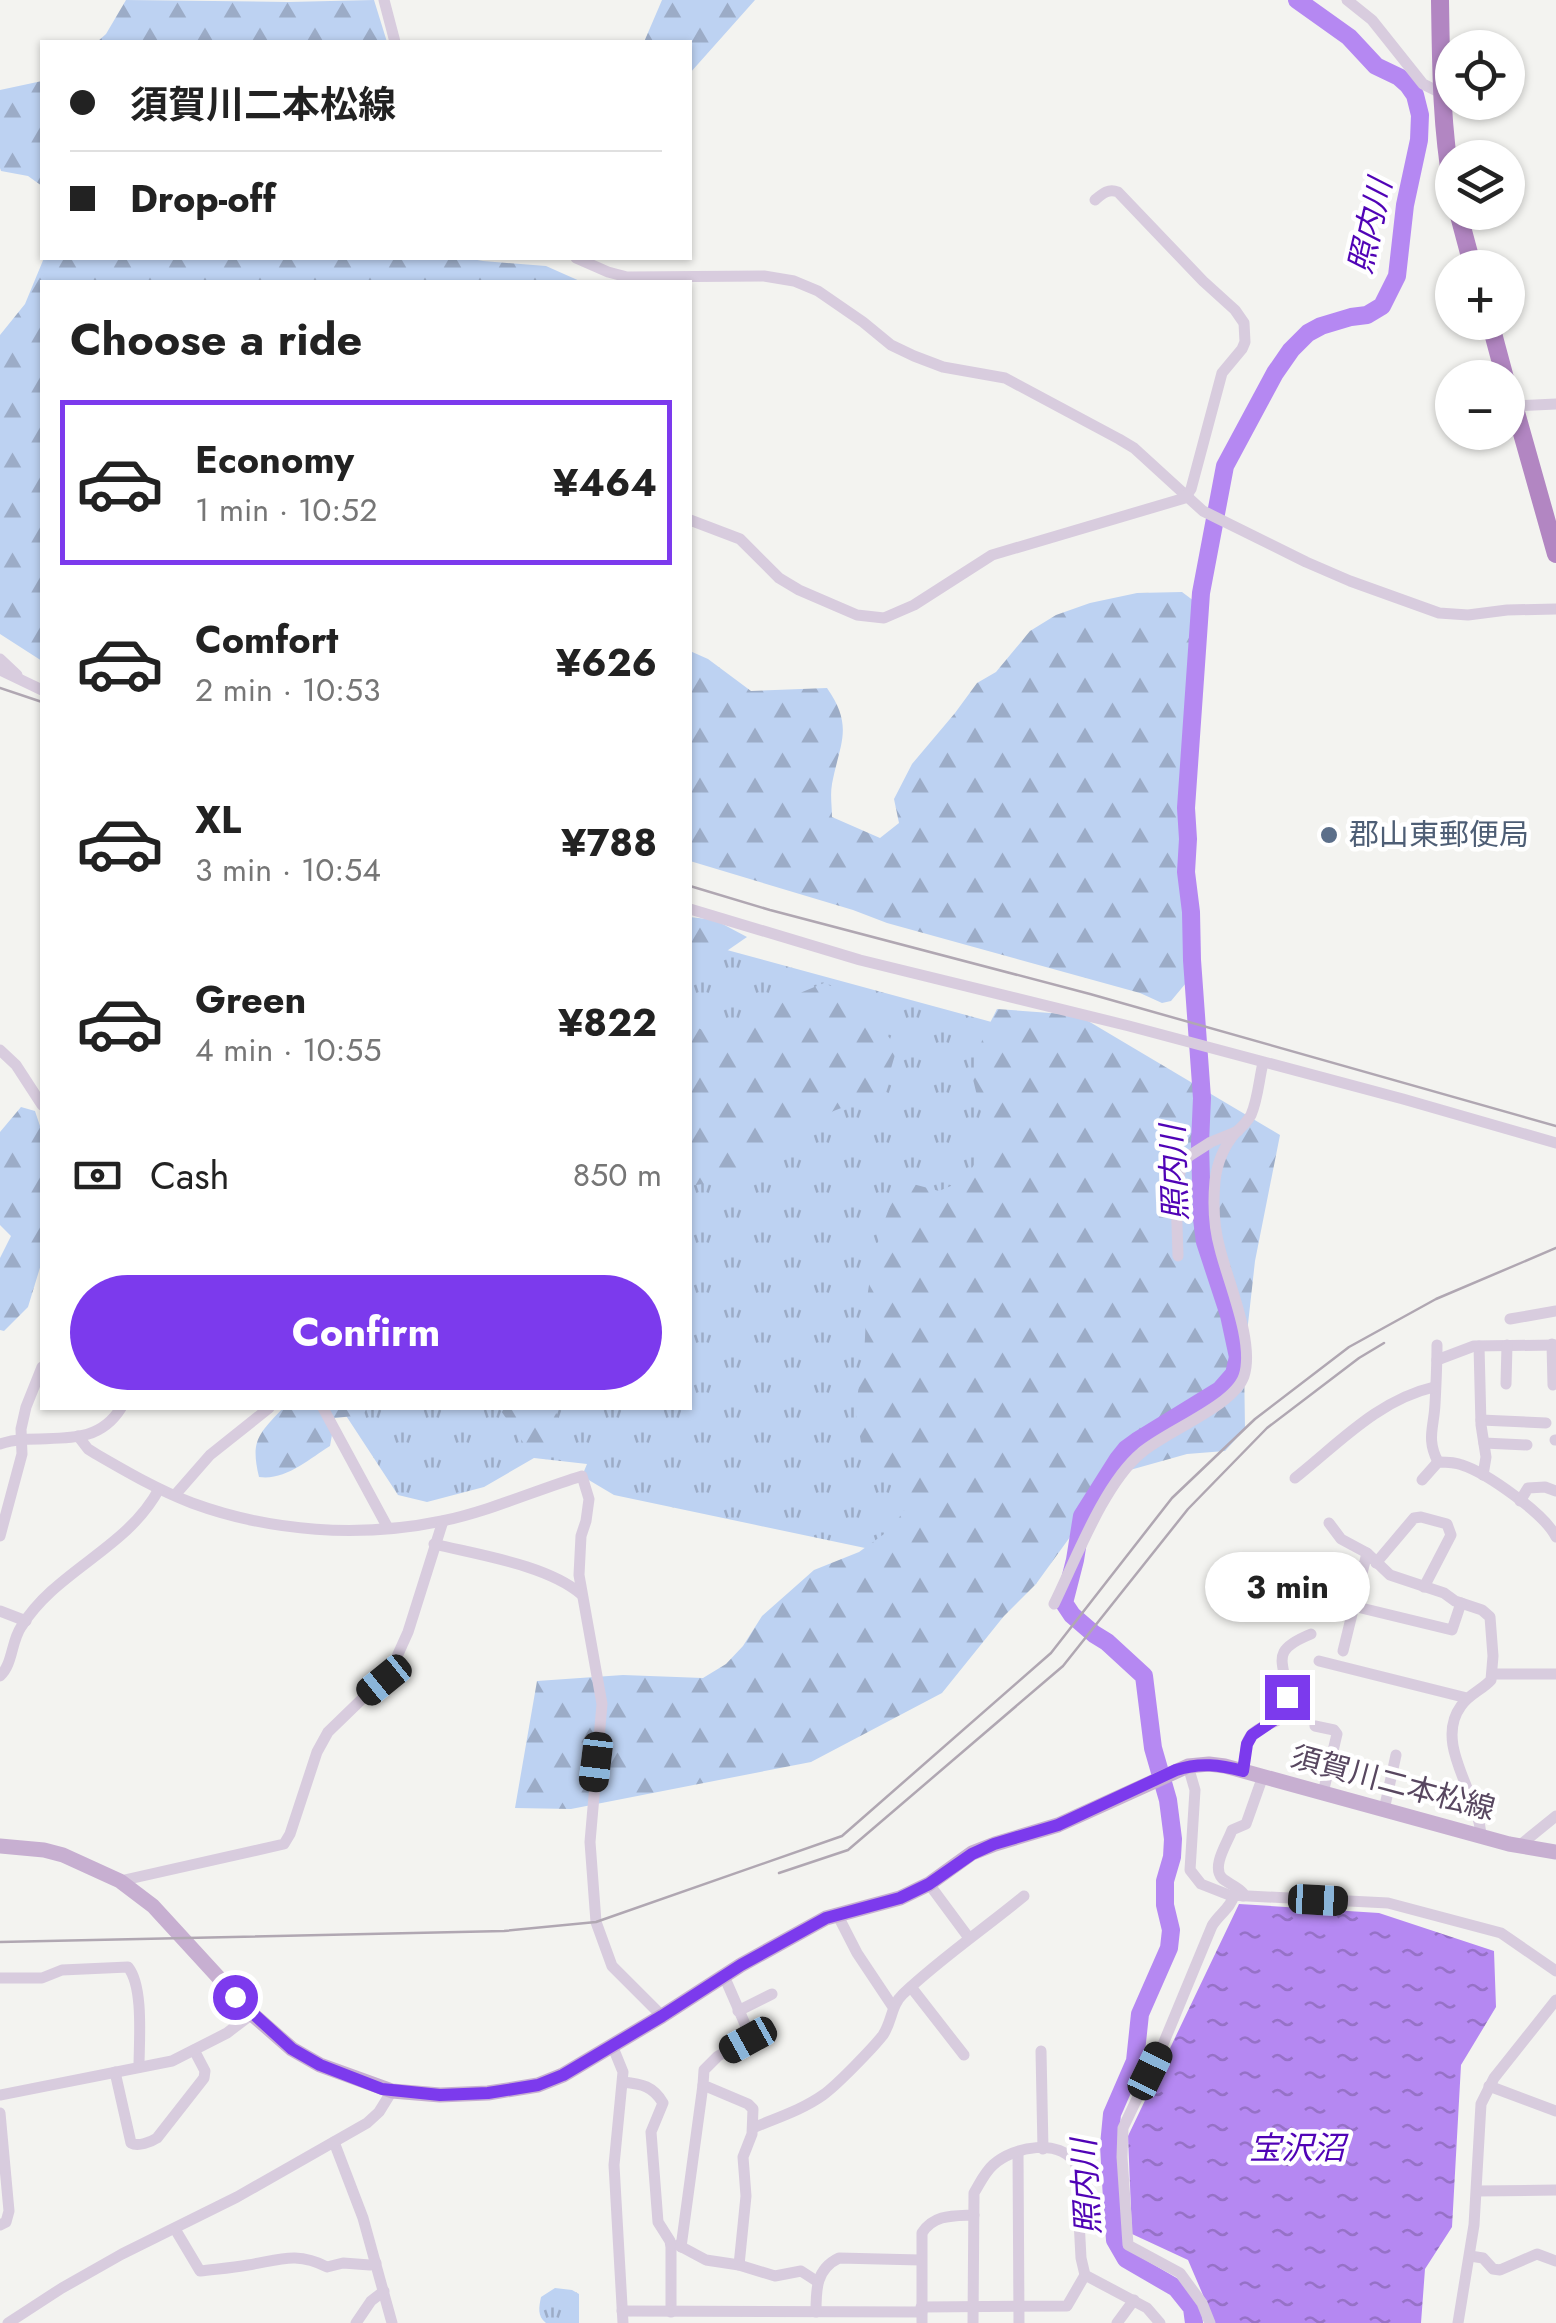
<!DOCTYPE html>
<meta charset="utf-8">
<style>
body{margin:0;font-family:Jost,"Noto Sans JP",sans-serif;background:#f6f6f6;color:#222;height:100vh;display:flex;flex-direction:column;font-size:38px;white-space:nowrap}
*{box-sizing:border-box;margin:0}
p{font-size:32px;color:#767676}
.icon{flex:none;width:55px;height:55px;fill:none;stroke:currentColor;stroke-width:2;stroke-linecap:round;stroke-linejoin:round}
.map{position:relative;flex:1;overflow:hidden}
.drawer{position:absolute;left:40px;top:280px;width:652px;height:1130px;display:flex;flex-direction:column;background:#fff;border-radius:0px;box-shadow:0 2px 8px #0004}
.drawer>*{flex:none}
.top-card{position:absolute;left:40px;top:40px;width:652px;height:220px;border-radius:0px;box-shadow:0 2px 8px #0004;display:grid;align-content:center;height:220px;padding:0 30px;background:#fff}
.fabs{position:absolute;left:1435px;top:30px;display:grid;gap:20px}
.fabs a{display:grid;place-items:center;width:90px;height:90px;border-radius:50%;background:#fff;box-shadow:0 2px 8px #0004;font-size:50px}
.end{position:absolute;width:45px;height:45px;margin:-22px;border:12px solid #7c3aed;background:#fff;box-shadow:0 0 0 5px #fff}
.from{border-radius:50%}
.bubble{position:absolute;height:70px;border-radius:35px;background:#fff;box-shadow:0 2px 8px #0004;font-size:32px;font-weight:700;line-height:70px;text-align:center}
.car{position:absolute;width:30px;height:60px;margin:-30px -15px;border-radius:12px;box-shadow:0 0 8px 2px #0007;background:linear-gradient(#222 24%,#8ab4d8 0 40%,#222 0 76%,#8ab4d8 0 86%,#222 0)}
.top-card b{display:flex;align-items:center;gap:35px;height:95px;font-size:38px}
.top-card b+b{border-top:2px solid #e0e0e0}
.top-card i{width:25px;height:25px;background:#222}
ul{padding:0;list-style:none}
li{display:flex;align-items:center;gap:30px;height:165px;margin:0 20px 15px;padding:0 10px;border:5px solid transparent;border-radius:0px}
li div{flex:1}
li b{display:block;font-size:38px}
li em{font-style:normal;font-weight:700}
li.current{border-color:#7c3aed}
li>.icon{width:90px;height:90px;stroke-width:1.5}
h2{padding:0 30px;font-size:45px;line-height:120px}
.pay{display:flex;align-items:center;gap:25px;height:110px;padding:0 30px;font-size:38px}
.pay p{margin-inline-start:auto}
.primary-button{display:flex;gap:20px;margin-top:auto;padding:20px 30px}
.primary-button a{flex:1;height:115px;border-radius:60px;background:#7c3aed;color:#fff;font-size:40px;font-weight:700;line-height:115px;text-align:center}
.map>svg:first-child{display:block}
</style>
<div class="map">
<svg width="1556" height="2323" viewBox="0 0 1556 2323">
<defs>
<pattern id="grass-tufts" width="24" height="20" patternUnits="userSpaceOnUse" patternTransform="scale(2.5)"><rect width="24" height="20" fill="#bdd2f2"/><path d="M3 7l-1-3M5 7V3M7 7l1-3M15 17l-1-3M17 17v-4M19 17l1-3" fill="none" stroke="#9cacc7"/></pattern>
<pattern id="forest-firs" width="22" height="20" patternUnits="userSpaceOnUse" patternTransform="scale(2.5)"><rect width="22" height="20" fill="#bdd2f2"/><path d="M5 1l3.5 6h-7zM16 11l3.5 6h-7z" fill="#9cacc7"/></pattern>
<pattern id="water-ripples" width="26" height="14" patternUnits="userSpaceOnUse" patternTransform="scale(2.5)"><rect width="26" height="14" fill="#b588f2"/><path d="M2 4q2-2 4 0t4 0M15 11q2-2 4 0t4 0" fill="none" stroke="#9671c7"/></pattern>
</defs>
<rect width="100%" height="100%" fill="#f3f3f0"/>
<g fill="url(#grass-tufts)">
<polygon points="690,940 1172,1071 1103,1438 1036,1584 614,1495 582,1476 587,1464 534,1458 484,1487 427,1502 398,1495 341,1408 690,1408"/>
<path d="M555 2288 572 2290 579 2294V2323H546C537 2316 539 2307 541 2297Z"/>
</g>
<g fill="url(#forest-firs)">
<polygon points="126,0 288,2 374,0 387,42 97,42 106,34"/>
<polygon points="662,0 755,0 690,73 690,42 644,42"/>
<polygon points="42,81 42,186 28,176 1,171 0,168 0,90"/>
<polygon points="44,258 466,258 483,261 546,266 582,282 42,282 42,661 0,634 0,335 25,304"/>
<path d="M1182 592 1198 604 1188 675 1180 804 1183 858 1192 937 1186 983 1171 1001 1162 1003 1140 993 887 923 853 910 690 861V651L708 659 751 691 827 688C854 727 840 742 832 784 830 795 832 806 832 817L880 838 899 823 894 799 912 764 955 713 977 683 996 672 1030 631 1056 615 1090 603 1137 593Z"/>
<polygon points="690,917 715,920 747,937 705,966 690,971"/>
<path d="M824 983 851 995 864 1004 897 1048 882 1099C867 1104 850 1104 836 1110 800 1125 725 1188 690 1185V1025L719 1036 743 1034 788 998Z"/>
<polygon points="997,1009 1078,1015 1280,1135 1255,1261 1244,1360 1245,1429 1225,1451 1187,1454 1130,1470 1100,1490 1070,1537 1036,1584 1004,1616 942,1693 811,1762 571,1809 515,1808 537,1681 623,1675 703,1678 726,1664 743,1646 762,1616 814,1570 859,1552 891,1529 905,1509 903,1495 878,1474 862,1448 855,1409 864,1357 867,1298 872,1266 882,1227 895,1193 913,1184 939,1191 965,1180 988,1141 972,1075 983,1037"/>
<polygon points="21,1107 35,1111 42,1132 42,1261 28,1307 4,1331 0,1330 0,1258 11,1236 0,1225 0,1132"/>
<path d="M283 1408H367L363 1415 335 1418 330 1446C309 1459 285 1481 259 1477 250 1440 259 1434 283 1408Z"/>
<polygon points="499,1408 554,1408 559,1419 553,1448 534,1458"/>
</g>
<polygon fill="url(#water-ripples)" points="1239,1904 1379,1913 1494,1951 1496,2007 1461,2065 1452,2227 1425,2269 1421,2323 1215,2323 1188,2260 1132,2234 1128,2136"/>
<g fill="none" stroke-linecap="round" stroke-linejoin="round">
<polyline stroke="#b588f2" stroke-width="18" points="1194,2323 1192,2308 1176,2288 1126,2259 1115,2240 1112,2199 1109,2145 1112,2114 1135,2061 1140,2014 1169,1948 1171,1930 1165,1905 1165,1881 1172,1857 1173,1839 1168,1800 1153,1748 1144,1676 1107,1642 1094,1634 1072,1615 1064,1603 1075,1560 1082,1516 1118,1459 1126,1449 1137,1441 1220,1390 1234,1374 1238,1357 1229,1315 1205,1242 1202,1219 1200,1143 1202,1098 1192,960 1191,912 1186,872 1188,839 1186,808 1201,593 1225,466 1275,373 1291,350 1308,333 1321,326 1351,317 1367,315 1382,306 1397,276 1405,205 1419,140 1420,115 1415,95 1408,85 1399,77 1376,66 1349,37 1297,0"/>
<g stroke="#d8ccde" stroke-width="11">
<polyline points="384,0 395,42"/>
<polyline points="1347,0 1372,20 1423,84 1441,93"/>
<polyline points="576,258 608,272 627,277 764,276 794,281 818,291 863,322 891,345 914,356 943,367 1005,378 1119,439 1134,448 1203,511 1306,562 1350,581 1439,613 1468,615 1507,610 1556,609"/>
<polyline points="1514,406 1556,404"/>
<path d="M690 520 740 539 779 578 799 590 857 615 884 618 914 605 992 555 1185 498 1191 489 1222 373 1242 349 1245 342 1244 323 1235 310 1203 281 1118 192C1108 188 1102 194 1095 200"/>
<polyline points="0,659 17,675"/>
<polyline points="0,670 42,690"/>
<polyline points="690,909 860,960 1129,1026 1403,1099 1556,1143"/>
<polyline points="0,1050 16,1065 42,1105"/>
<polyline points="1178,1256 1176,1194 1181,1167 1189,1156 1211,1142 1238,1131"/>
<polyline points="1510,1319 1556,1311"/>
<polyline points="1552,1344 1553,1385"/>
<path d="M1437 1345C1437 1365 1436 1385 1435 1404 1434 1428 1426 1438 1438 1462"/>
<polyline points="1479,1346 1481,1425 1486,1457 1483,1475"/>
<polyline points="1437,1360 1474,1346 1556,1345"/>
<polyline points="1506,1384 1507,1345"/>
<polyline points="323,1408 388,1528"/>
<polyline points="1481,1420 1546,1423"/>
<path d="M78 1436 88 1449 96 1454C127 1472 158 1490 192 1503 271 1532 360 1538 442 1521 490 1511 536 1490 582 1476L589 1499 586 1521 581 1536 579 1575 602 1704 590 1842 596 1922 612 1966 662 2016"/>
<polyline points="1555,1440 1556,1440"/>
<polyline points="1484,1443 1527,1445"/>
<path d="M0 1444C43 1430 92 1454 121 1408"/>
<path d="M1295 1478C1339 1443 1378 1400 1434 1387"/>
<path d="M1422 1480 1438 1462C1446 1462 1455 1462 1462 1465 1487 1473 1545 1514 1556 1537"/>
<polyline points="175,1495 210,1455 269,1408"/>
<polyline points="1520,1501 1528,1488 1545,1487 1556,1491"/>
<path d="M1329 1523 1341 1539 1367 1553 1390 1575 1444 1593 1455 1601 1482 1610 1490 1617 1493 1656 1491 1680C1482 1690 1469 1694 1461 1706 1433 1744 1479 1794 1481 1836"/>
<polyline points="0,1536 22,1454 21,1429 26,1407 42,1367"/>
<path d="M434 1544C479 1555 547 1565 581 1594"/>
<polyline points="1376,1563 1414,1518 1421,1517 1447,1524 1451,1535 1424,1587"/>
<path d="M1054 1604C1076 1559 1104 1484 1141 1453 1166 1431 1234 1406 1244 1376 1255 1343 1228 1282 1220 1249 1214 1228 1213 1203 1215 1181 1217 1163 1224 1146 1236 1132 1242 1127 1247 1122 1251 1115 1258 1099 1259 1079 1263 1063"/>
<polyline points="1353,1606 1452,1630 1461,1603"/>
<polyline points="0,1611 26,1621"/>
<polyline points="1343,1651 1367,1553"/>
<polyline points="1319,1661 1467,1698"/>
<polyline points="1492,1674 1556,1674"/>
<path d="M0 1676C13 1664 11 1642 21 1627 56 1570 127 1549 159 1489"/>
<polyline points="1315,1726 1334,1730 1337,1734 1323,1793"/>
<polyline points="1188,1766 1195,1790 1190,1870 1201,1884 1229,1895 1388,1903 1501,1933 1556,1971"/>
<path d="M1243 1771C1246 1761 1244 1749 1248 1740 1255 1724 1278 1726 1286 1712 1288 1708 1287 1701 1287 1697 1286 1661 1267 1652 1311 1634"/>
<polyline points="1384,1810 1396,1755"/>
<polyline points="1519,1846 1556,1816"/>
<polyline points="120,1881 284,1844 290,1834 317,1752 328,1732 390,1672 408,1632 443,1521"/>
<polyline points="929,1884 969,1938"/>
<path d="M1243 1896V1893C1237 1886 1227 1883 1222 1878 1211 1866 1228 1842 1232 1830L1246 1824 1263 1776"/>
<polyline points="837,1914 857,1953 893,2007"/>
<polyline points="724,1976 748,2031 748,2040 718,2056 704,2070 703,2085 748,2104 753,2109 752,2134 743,2157 746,2196 739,2265"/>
<path d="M0 1978H42L62 1970 128 1967C144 1987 139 2041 139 2067"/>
<polyline points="911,1987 964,2055"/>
<polyline points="738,2011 772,1994"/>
<polyline points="612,2045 623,2072 614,2165 623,2323"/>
<polyline points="1041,2051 1043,2149"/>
<path d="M115 2072 131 2143C138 2147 151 2142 157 2138L204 2078 205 2071 194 2050"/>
<path d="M623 2082C642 2084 653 2086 663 2103L651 2132 658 2222 670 2241 671 2247V2312"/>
<polyline points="1489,2086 1556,2111"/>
<polyline points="0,2095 172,2061 227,2033 252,2014"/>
<polyline points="0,2113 9,2211 6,2222 0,2225"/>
<path d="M753 2128C776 2118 802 2110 823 2095 836 2086 873 2048 883 2035 892 2022 891 2005 903 1994 941 1958 984 1929 1024 1896"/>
<polyline points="334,2142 363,2218 392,2323"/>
<polyline points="1018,2152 1019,2323"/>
<polyline points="1477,2191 1556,2190"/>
<path d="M175 2229 200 2271C216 2269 232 2268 248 2265 279 2260 297 2251 327 2267L343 2263 370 2265 376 2263"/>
<polyline points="678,2245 706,2260 739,2265 775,2276 801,2271 818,2282"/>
<polyline points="681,2247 703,2085"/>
<polyline points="1470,2256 1483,2258 1493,2269 1500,2270 1537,2254 1556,2261"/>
<polyline points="921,2307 1067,2306 1085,2275"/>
<polyline points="622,2311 922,2312"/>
<path d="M816 2312C816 2289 816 2269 839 2258L920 2260"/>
<polyline points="8,2323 62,2288 122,2254 237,2197 367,2123 379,2112 392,2091"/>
<polyline points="356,2323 371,2301 384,2291"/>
<path d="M922 2323V2233C934 2214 954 2216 974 2215"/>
<path d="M973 2323 974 2193C980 2183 985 2172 993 2165 1014 2146 1060 2138 1076 2164L1081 2258 1085 2275 1147 2308 1160 2323"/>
<polyline points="1117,2323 1134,2300"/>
<path d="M1210 2323 1202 2303 1180 2273 1128 2245 1122 2157 1123 2128 1164 2042 1212 1926C1218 1915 1231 1908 1234 1895"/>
<polyline points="1458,2323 1474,2225 1481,2104 1494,2078 1556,2000"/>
</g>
<polyline stroke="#c7afd1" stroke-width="15" points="0,1846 44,1850 63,1855 120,1881 153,1906 252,2014 292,2049 320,2065 392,2091 440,2095 488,2093 538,2085 563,2075 662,2016 741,1965 826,1918 900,1898 929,1884 972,1853 995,1844 1058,1825 1188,1766 1209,1764 1225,1766 1509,1844 1556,1852"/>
<g stroke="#b286c2" stroke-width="18">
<path d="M1440 0C1441 63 1441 124 1452 186"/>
<polyline points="1458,212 1473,268"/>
<polyline points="1490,322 1505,378"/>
<polyline points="1508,384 1556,554"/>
</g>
<g stroke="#b0a7b2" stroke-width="2.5">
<polyline points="0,688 42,702"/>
<polyline points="690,886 770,910 1090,994 1556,1126"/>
<polyline points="779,1873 848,1850 1063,1666 1188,1509 1267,1428 1359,1358 1384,1343"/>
<polyline points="0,1942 504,1931 596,1922 842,1836 1051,1653 1172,1498 1255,1419 1349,1347 1436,1299 1556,1248"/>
</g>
</g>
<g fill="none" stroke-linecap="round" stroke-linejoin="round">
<path stroke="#7c3aed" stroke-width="12" d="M235 1997 292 2049 320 2065 382 2089 440 2095 488 2093 538 2085 563 2075 662 2016 741 1965 826 1918 900 1898 929 1884 972 1854 994 1844 1058 1825 1176 1770C1200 1762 1220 1765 1243 1771L1247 1744 1252 1735 1286 1712 1287 1697"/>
</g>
<circle fill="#5c6f8a" stroke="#fff" stroke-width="4" cx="1329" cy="835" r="10"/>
<g text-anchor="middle" stroke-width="9" stroke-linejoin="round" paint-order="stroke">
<g font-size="30" fill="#4e5e75" stroke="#fff" text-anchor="start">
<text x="1349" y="845">郡山東郵便局</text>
</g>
<g font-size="30" fill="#584760" stroke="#fff">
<text transform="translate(1393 1783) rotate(15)" y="10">須賀川二本松線</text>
</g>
<g font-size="32" font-style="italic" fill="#5003b6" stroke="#fff">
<text transform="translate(1370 226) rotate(-77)" y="11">照内川</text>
<text transform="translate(1174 1173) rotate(-92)" y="11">照内川</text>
<text x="1297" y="2159">宝沢沼</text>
<text transform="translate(1086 2187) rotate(-93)" y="11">照内川</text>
</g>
</g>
</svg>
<div class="fabs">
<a><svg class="icon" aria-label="locate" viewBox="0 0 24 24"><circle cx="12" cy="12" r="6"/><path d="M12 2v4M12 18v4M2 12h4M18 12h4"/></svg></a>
<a><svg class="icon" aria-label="layers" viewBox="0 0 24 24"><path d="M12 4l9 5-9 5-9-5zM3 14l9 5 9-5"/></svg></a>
<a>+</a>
<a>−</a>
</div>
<i class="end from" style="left:235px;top:1997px"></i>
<i class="end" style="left:1287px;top:1697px"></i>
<div class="bubble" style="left:1205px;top:1552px;width:165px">3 min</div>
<i class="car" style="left:384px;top:1680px;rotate:231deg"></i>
<i class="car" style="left:596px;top:1762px;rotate:187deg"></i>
<i class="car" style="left:1318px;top:1900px;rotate:93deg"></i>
<i class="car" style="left:748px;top:2040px;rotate:241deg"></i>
<i class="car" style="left:1150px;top:2071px;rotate:26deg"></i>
<div class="top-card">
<b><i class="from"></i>須賀川二本松線</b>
<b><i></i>Drop-off</b>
</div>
<section class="drawer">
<h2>Choose a ride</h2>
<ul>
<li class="current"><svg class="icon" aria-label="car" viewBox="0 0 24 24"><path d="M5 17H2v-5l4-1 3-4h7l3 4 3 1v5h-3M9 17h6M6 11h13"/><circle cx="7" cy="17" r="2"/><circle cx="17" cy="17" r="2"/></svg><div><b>Economy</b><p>1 min · 10:52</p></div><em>¥464</em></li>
<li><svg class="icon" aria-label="car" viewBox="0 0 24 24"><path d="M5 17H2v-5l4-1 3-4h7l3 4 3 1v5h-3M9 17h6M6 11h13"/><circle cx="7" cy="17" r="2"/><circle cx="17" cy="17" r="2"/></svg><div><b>Comfort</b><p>2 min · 10:53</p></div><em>¥626</em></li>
<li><svg class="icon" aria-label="car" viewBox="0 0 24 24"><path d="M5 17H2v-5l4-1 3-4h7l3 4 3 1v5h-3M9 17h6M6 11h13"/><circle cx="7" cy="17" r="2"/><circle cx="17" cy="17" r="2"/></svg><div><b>XL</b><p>3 min · 10:54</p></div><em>¥788</em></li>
<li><svg class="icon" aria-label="car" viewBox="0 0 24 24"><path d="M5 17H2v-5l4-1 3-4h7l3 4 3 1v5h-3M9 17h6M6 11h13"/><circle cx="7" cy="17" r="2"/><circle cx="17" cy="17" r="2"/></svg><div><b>Green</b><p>4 min · 10:55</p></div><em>¥822</em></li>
</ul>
<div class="pay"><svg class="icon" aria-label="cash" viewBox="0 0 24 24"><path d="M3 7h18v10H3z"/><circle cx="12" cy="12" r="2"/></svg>Cash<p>850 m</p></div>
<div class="primary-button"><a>Confirm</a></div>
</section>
</div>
